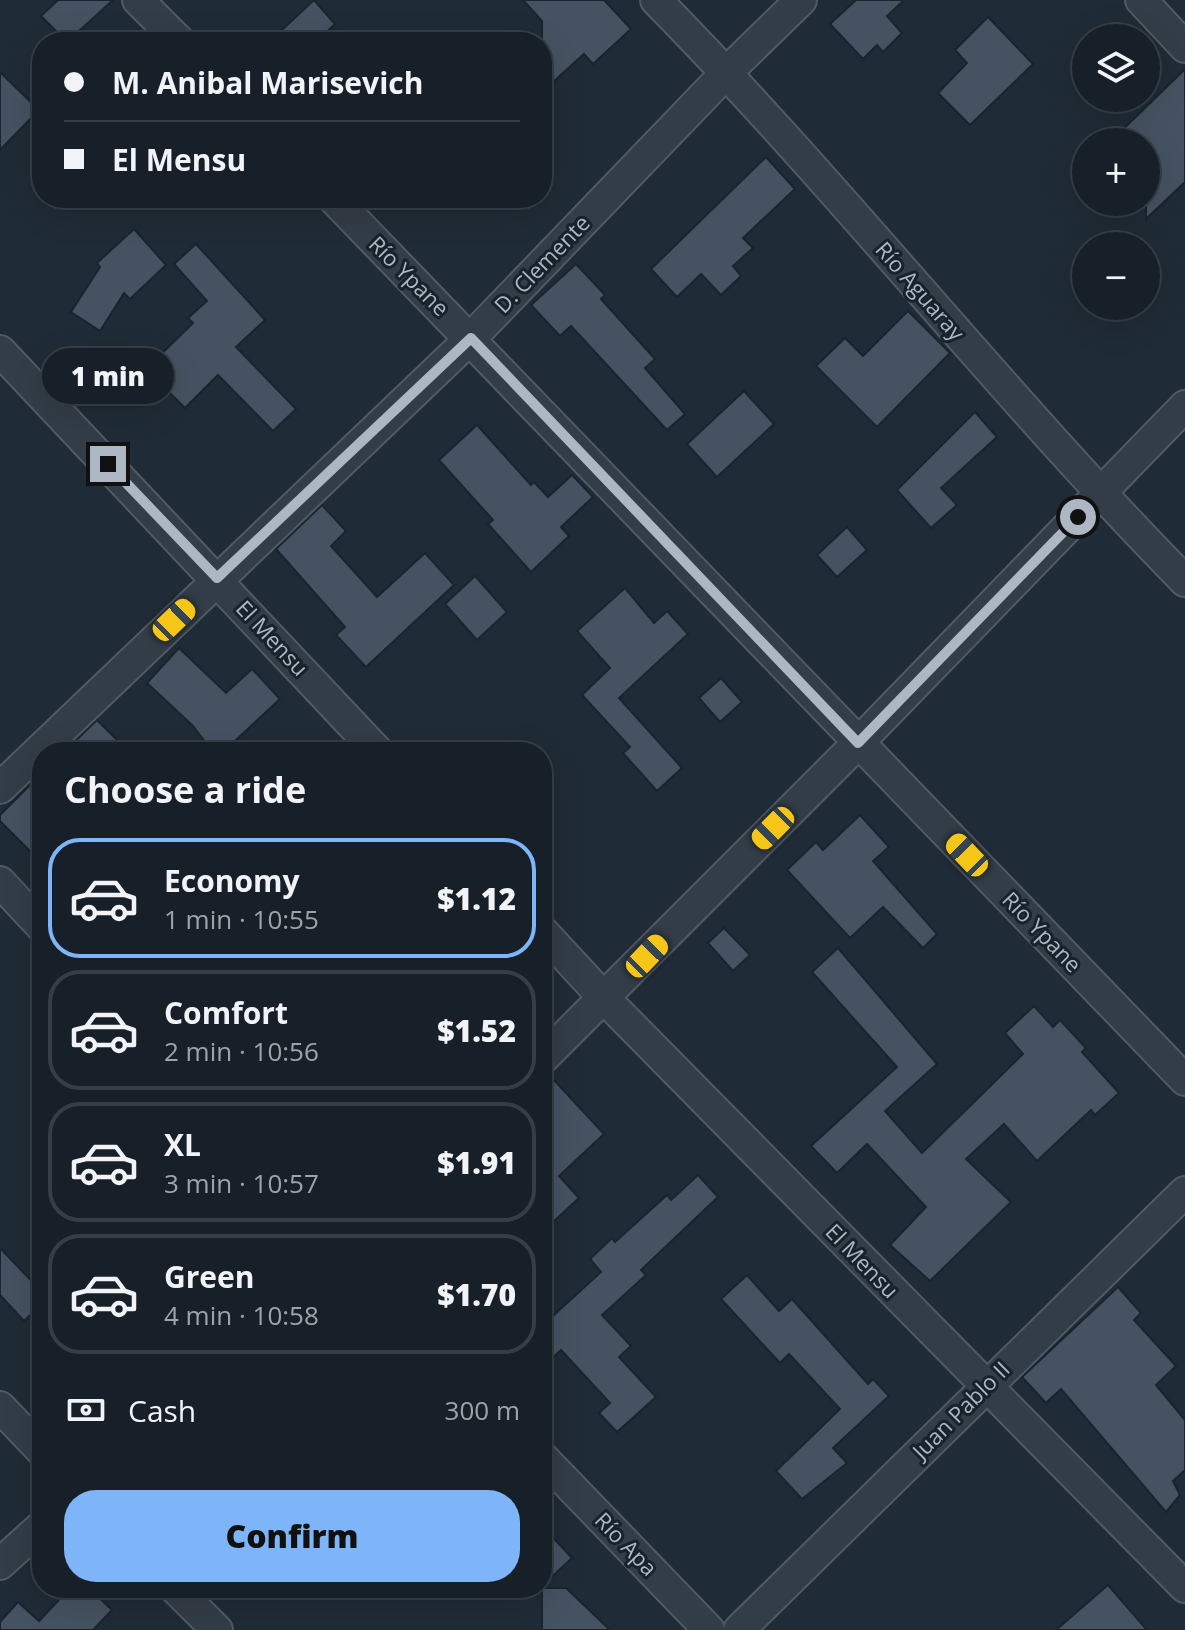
<!DOCTYPE html>
<meta charset="utf-8">
<style>
body{margin:0;font-family:"Open Sans",sans-serif;background:#202830;color:#f1f3f6;height:100vh;display:flex;flex-direction:column;font-size:30px;white-space:nowrap}
*{box-sizing:border-box;margin:0}
p{font-size:26px;color:#9ea3a8}
.icon{flex:none;width:44px;height:44px;fill:none;stroke:currentColor;stroke-width:2;stroke-linecap:round;stroke-linejoin:round}
.map{position:relative;flex:1;overflow:hidden}
.panel{position:absolute;left:32px;top:742px;width:520px;height:856px;display:flex;flex-direction:column;background:#172028;border-radius:32px;box-shadow:0 8px 32px #0002,0 0 0 2px #363e45}
.panel>*{flex:none}
.guide{position:absolute;left:32px;top:32px;width:520px;height:176px;border-radius:32px;box-shadow:0 8px 32px #0002,0 0 0 2px #363e45;display:grid;align-content:center;height:176px;padding:0 32px;background:#172028}
.tools{position:absolute;left:1072px;top:24px;display:grid;gap:16px}
.tools a{display:grid;place-items:center;width:88px;height:88px;border-radius:50%;background:#172028;box-shadow:0 8px 32px #0002,0 0 0 2px #363e45;font-size:40px}
.end{position:absolute;width:36px;height:36px;margin:-18px;border:10px solid #adb7c4;background:#111;box-shadow:0 0 0 4px #111}
.from{border-radius:50%}
.bubble{position:absolute;height:56px;border-radius:28px;background:#172028;box-shadow:0 8px 32px #0002,0 0 0 2px #363e45;font-size:26px;font-weight:800;line-height:56px;text-align:center}
.car{position:absolute;width:24px;height:48px;margin:-24px -12px;border-radius:10px;box-shadow:0 0 6px 2px #0007;background:linear-gradient(#f5c518 24%,#345 0 40%,#f5c518 0 76%,#345 0 86%,#f5c518 0)}
.guide b{display:flex;align-items:center;gap:28px;height:76px;font-size:30px}
.guide b+b{border-top:2px solid #363e45}
.guide i{width:20px;height:20px;background:#f1f3f6}
ul{padding:0;list-style:none}
li{display:flex;align-items:center;gap:24px;height:120px;margin:0 16px 12px;padding:0 16px;border:4px solid #363e45;border-radius:32px}
li div{flex:1}
li b{display:block;font-size:30px}
li em{font-style:normal;font-weight:800}
li.current{border-color:#7eb5f8}
li>.icon{width:72px;height:72px;stroke-width:1.5}
h2{padding:0 32px;font-size:36px;line-height:96px}
.pay{display:flex;align-items:center;gap:20px;height:88px;padding:0 32px;font-size:30px}
.pay p{margin-inline-start:auto}
.cta{display:flex;gap:16px;margin-top:auto;padding:16px 32px}
.cta a{flex:1;height:92px;border-radius:32px;background:#7eb5f8;color:#111;font-size:32px;font-weight:800;line-height:92px;text-align:center}
.map>svg:first-child{display:block}
</style>
<div class="map">
<svg width="1185" height="1630" viewBox="0 0 1185 1630">
<rect width="100%" height="100%" fill="#1f2b36"/>
<g fill="#455261" stroke="#1a242d" stroke-width="2">
<polygon points="58,0 113,0 67,42 41,16"/>
<polygon points="314,0 335,24 316,42 269,42"/>
<polygon points="523,0 604,0 631,29 593,64 584,54 542,92 542,21"/>
<polygon points="856,0 904,0 887,16 902,33 883,52 877,45 863,59 830,24"/>
<polygon points="988,17 1033,64 970,125 938,93 967,63 955,50"/>
<polygon points="1185,69 1185,182 1146,219 1146,142 1110,142"/>
<polygon points="0,72 39,110 0,150"/>
<polygon points="766,157 795,189 743,238 753,248 733,266 741,276 721,295 701,274 677,297 651,269"/>
<polygon points="134,229 166,265 130,299 124,293 100,331 71,312 100,267 97,263"/>
<polygon points="196,244 265,320 236,347 296,409 273,431 218,375 185,408 146,369 193,323 188,318 207,301 174,264"/>
<polygon points="576,264 605,295 601,299 655,359 645,368 685,414 667,430 571,326 560,336 531,305"/>
<polygon points="908,311 950,353 877,427 816,366 845,338 863,356"/>
<polygon points="744,391 774,424 717,477 687,444"/>
<polygon points="975,412 997,437 941,488 957,505 931,528 897,490"/>
<polygon points="477,425 531,485 534,482 548,497 572,475 593,497 561,527 569,536 531,572 488,524 493,520 439,460"/>
<polygon points="322,505 346,531 331,546 377,597 425,553 454,585 366,667 336,635 345,627 276,549"/>
<polygon points="847,527 867,550 837,577 817,555"/>
<polygon points="475,576 507,612 477,640 445,604"/>
<polygon points="625,588 654,623 667,611 688,634 619,698 682,768 657,791 623,753 630,747 582,695 610,668 577,631"/>
<polygon points="179,648 226,693 252,669 280,699 223,752 213,752 192,725 147,683"/>
<polygon points="721,678 742,702 720,722 699,698"/>
<polygon points="97,720 129,752 64,752"/>
<polygon points="42,773 42,863 0,821 0,815"/>
<polygon points="860,815 889,847 873,861 937,934 923,948 883,907 850,938 787,870 816,842 823,850"/>
<polygon points="724,928 750,955 733,971 708,943"/>
<polygon points="838,948 937,1064 885,1111 922,1153 1023,1054 1005,1033 1034,1006 1053,1027 1060,1020 1086,1048 1082,1052 1119,1093 1095,1115 1091,1110 1037,1161 1004,1124 966,1159 1011,1202 930,1281 890,1245 926,1207 867,1144 837,1173 811,1146 897,1067 812,972"/>
<polygon points="554,1080 604,1134 559,1176 579,1198 553,1222 542,1210 542,1091"/>
<polygon points="698,1175 718,1197 641,1270 646,1275 602,1315 631,1346 619,1357 656,1397 617,1432 599,1413 610,1403 561,1350 542,1368 542,1326 601,1272 590,1259 612,1238 615,1242 667,1195 671,1200"/>
<polygon points="0,1248 42,1292 42,1304 24,1321 0,1295"/>
<polygon points="747,1275 779,1311 792,1299 868,1384 873,1379 889,1396 833,1448 847,1463 802,1499 776,1471 840,1409 789,1354 780,1363 721,1299"/>
<polygon points="1118,1287 1141,1313 1134,1320 1176,1366 1156,1385 1185,1420 1185,1470 1173,1481 1180,1495 1166,1512 1061,1389 1046,1403 1022,1377"/>
<polygon points="542,1526 572,1558 542,1586"/>
<polygon points="1108,1585 1147,1630 1056,1630"/>
<polygon points="70,1588 89,1588 112,1610 93,1630 0,1630 0,1622 18,1602 39,1621"/>
<polygon points="542,1588 566,1588 610,1630 542,1630"/>
</g>
<g fill="none" stroke-linecap="round" stroke-linejoin="round">
<defs>
<g id="minor">
<polyline points="138,0 180,42"/>
<path d="M656 0C840 187 1001 394 1185 581"/>
<polyline points="1141,0 1185,47"/>
<polyline points="333,198 1185,1080"/>
<polyline points="0,351 378,752"/>
<polyline points="0,788 471,338 727,72 801,0"/>
<polyline points="0,882 42,927"/>
<polyline points="542,931 604,998 1185,1587"/>
<polyline points="542,1059 858,743 1185,406"/>
<polyline points="0,1407 42,1451"/>
<polyline points="542,1457 709,1630"/>
<polyline points="0,1564 42,1526"/>
<polyline points="175,1588 217,1630"/>
<polyline points="739,1630 1185,1192"/>
</g>
</defs>
<use href="#minor" stroke="#505a65" stroke-width="34"/>
<use href="#minor" stroke="#333d47" stroke-width="30"/>
</g>
<g fill="none" stroke-linecap="round" stroke-linejoin="round">
<polyline stroke="#adb7c4" stroke-width="10" points="108,464 217,578 471,338 858,743 1078,517"/>
</g>
<g text-anchor="middle" stroke-width="6" stroke-linejoin="round" paint-order="stroke">
<g font-size="22" fill="#adb7c4" stroke="#18222b">
<text transform="translate(542 264) rotate(-46)" y="8">D. Clemente</text>
<text transform="translate(409 276) rotate(45)" y="8">Río Ypane</text>
<text transform="translate(920 291) rotate(49)" y="8">Río Aguaray</text>
<text transform="translate(272 638) rotate(47)" y="8">El Mensu</text>
<text transform="translate(1042 932) rotate(46)" y="8">Río Ypane</text>
<text transform="translate(862 1261) rotate(46)" y="8">El Mensu</text>
<text transform="translate(961 1410) rotate(-45)" y="8">Juan Pablo II</text>
<text transform="translate(626 1544) rotate(46)" y="8">Río Apa</text>
</g>
</g>
</svg>
<div class="tools">
<a><svg class="icon" aria-label="layers" viewBox="0 0 24 24"><path d="M12 4l9 5-9 5-9-5zM3 14l9 5 9-5"/></svg></a>
<a>+</a>
<a>−</a>
</div>
<i class="end from" style="left:1078px;top:517px"></i>
<i class="end" style="left:108px;top:464px"></i>
<div class="bubble" style="left:42px;top:348px;width:132px">1 min</div>
<i class="car" style="left:174px;top:620px;rotate:46deg"></i>
<i class="car" style="left:773px;top:828px;rotate:225deg"></i>
<i class="car" style="left:967px;top:855px;rotate:316deg"></i>
<i class="car" style="left:647px;top:956px;rotate:44deg"></i>
<div class="guide">
<b><i class="from"></i>M. Anibal Marisevich</b>
<b><i></i>El Mensu</b>
</div>
<section class="panel">
<h2>Choose a ride</h2>
<ul>
<li class="current"><svg class="icon" aria-label="car" viewBox="0 0 24 24"><path d="M5 17H2v-5l4-1 3-4h7l3 4 3 1v5h-3M9 17h6M6 11h13"/><circle cx="7" cy="17" r="2"/><circle cx="17" cy="17" r="2"/></svg><div><b>Economy</b><p>1 min · 10:55</p></div><em>$1.12</em></li>
<li><svg class="icon" aria-label="car" viewBox="0 0 24 24"><path d="M5 17H2v-5l4-1 3-4h7l3 4 3 1v5h-3M9 17h6M6 11h13"/><circle cx="7" cy="17" r="2"/><circle cx="17" cy="17" r="2"/></svg><div><b>Comfort</b><p>2 min · 10:56</p></div><em>$1.52</em></li>
<li><svg class="icon" aria-label="car" viewBox="0 0 24 24"><path d="M5 17H2v-5l4-1 3-4h7l3 4 3 1v5h-3M9 17h6M6 11h13"/><circle cx="7" cy="17" r="2"/><circle cx="17" cy="17" r="2"/></svg><div><b>XL</b><p>3 min · 10:57</p></div><em>$1.91</em></li>
<li><svg class="icon" aria-label="car" viewBox="0 0 24 24"><path d="M5 17H2v-5l4-1 3-4h7l3 4 3 1v5h-3M9 17h6M6 11h13"/><circle cx="7" cy="17" r="2"/><circle cx="17" cy="17" r="2"/></svg><div><b>Green</b><p>4 min · 10:58</p></div><em>$1.70</em></li>
</ul>
<div class="pay"><svg class="icon" aria-label="cash" viewBox="0 0 24 24"><path d="M3 7h18v10H3z"/><circle cx="12" cy="12" r="2"/></svg>Cash<p>300 m</p></div>
<div class="cta"><a>Confirm</a></div>
</section>
</div>
